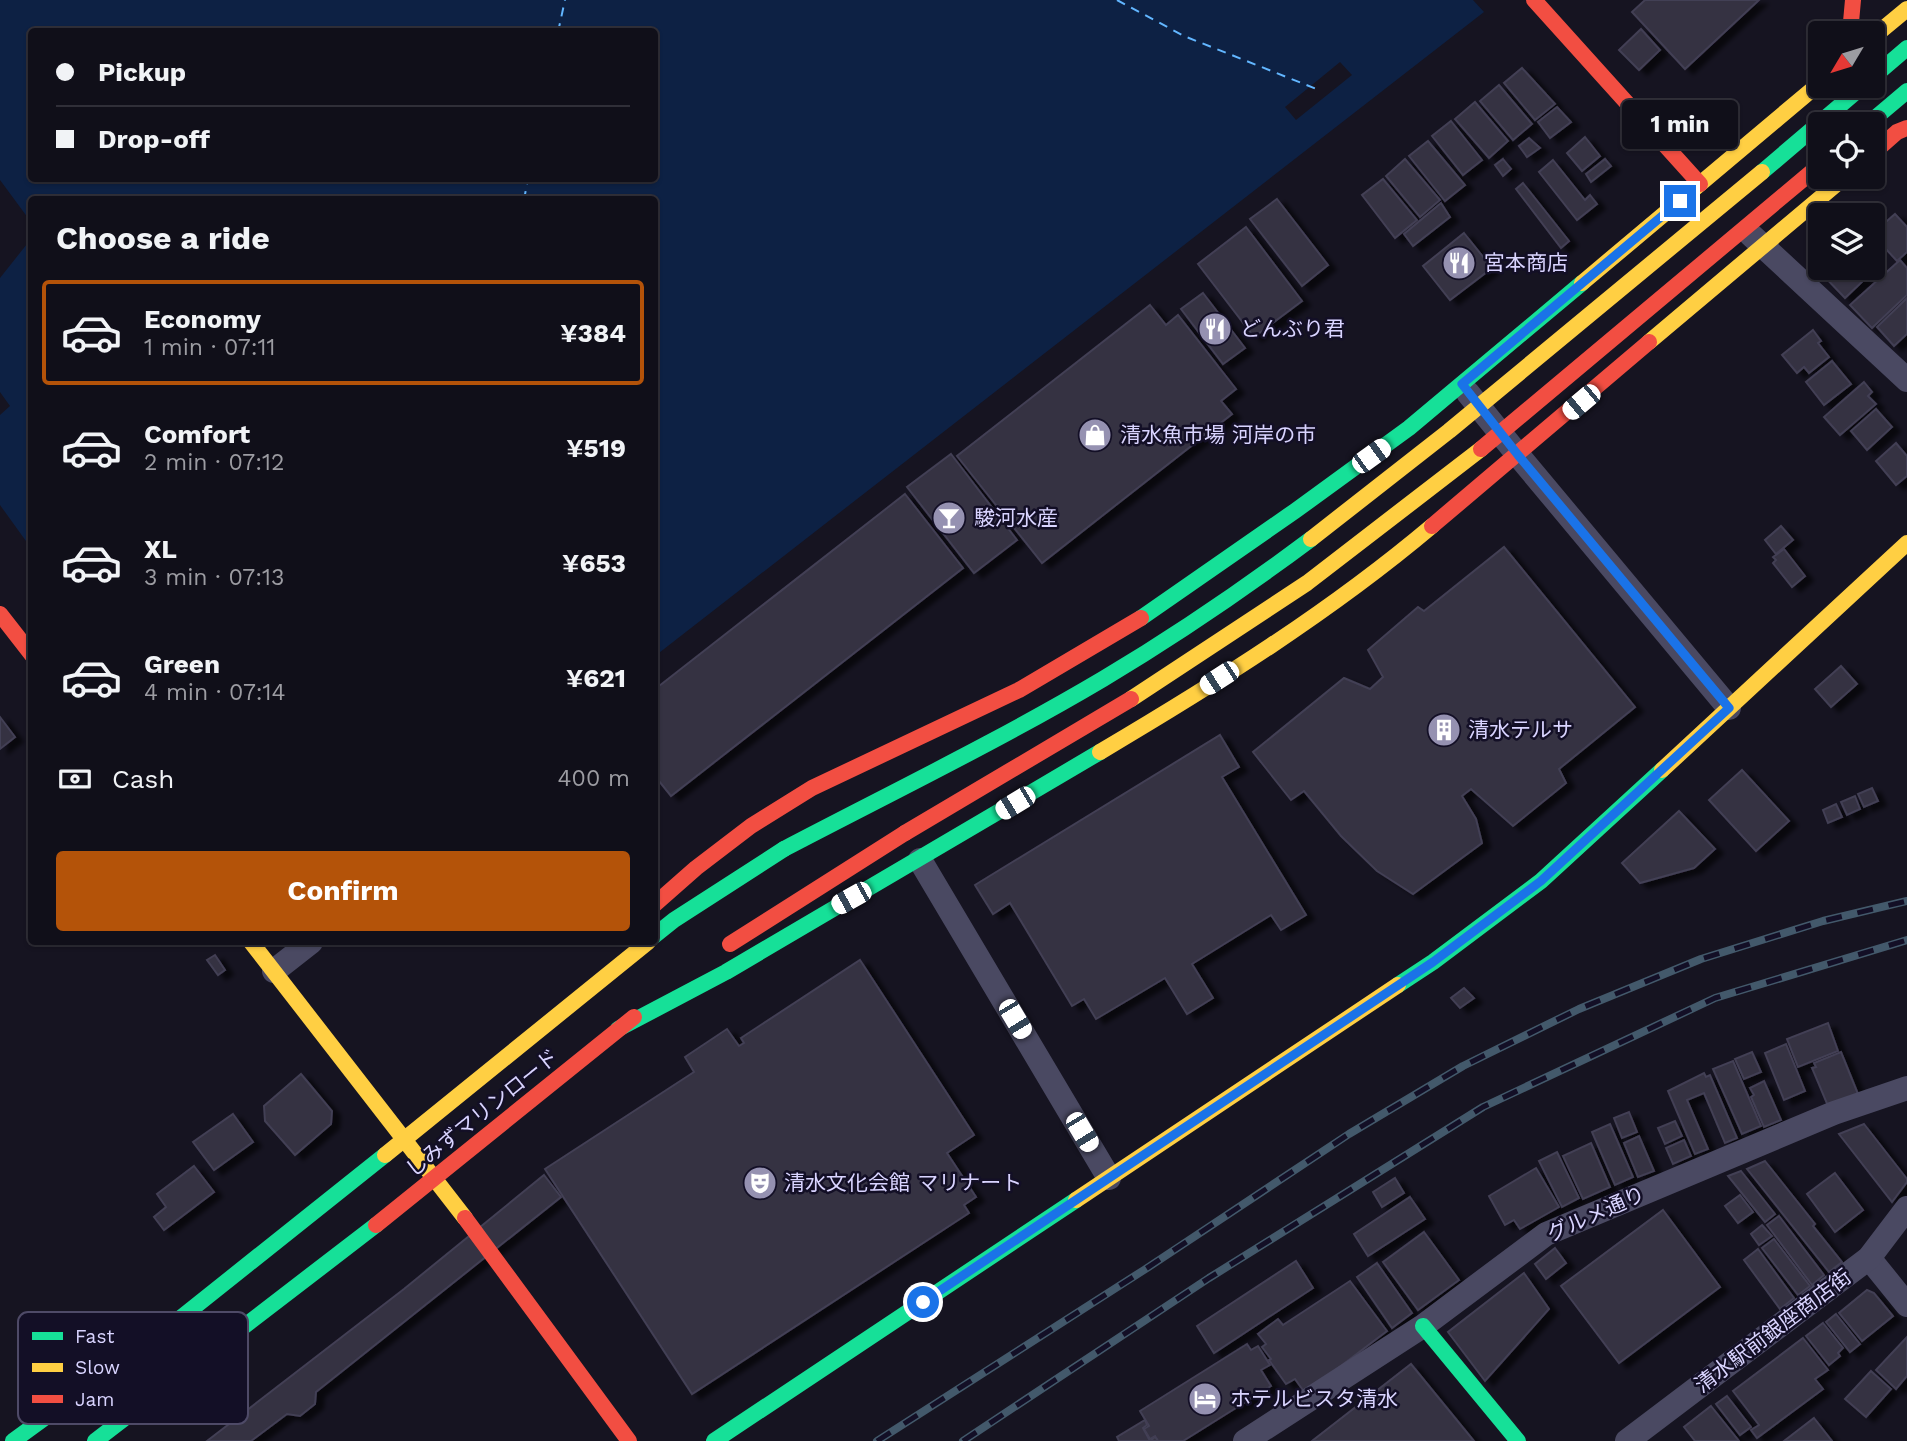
<!DOCTYPE html>
<meta charset="utf-8">
<style>
body{margin:0;font-family:"Work Sans","Noto Sans JP",sans-serif;background:#1e1d26;color:#f1f3f6;height:100vh;display:flex;flex-direction:column;font-size:26px;white-space:nowrap}
*{box-sizing:border-box;margin:0}
p{font-size:23px;color:#9c9ca2}
.icon{flex:none;width:38px;height:38px;fill:none;stroke:currentColor;stroke-width:2;stroke-linecap:round;stroke-linejoin:round}
.map{position:relative;flex:1;overflow:hidden}
.panel{position:absolute;left:28px;top:196px;width:630px;height:749px;display:flex;flex-direction:column;background:#100f19;border-radius:7px;box-shadow:0 2px 5px #0004,0 0 0 2px #302f38}
.panel>*{flex:none}
.top-card{position:absolute;left:28px;top:28px;width:630px;height:154px;border-radius:7px;box-shadow:0 2px 5px #0004,0 0 0 2px #302f38;display:grid;align-content:center;height:154px;padding:0 28px;background:#100f19}
.needle{width:46px;rotate:232deg}
.tools{position:absolute;left:1808px;top:21px;display:grid;gap:14px}
.tools a{display:grid;place-items:center;width:77px;height:77px;border-radius:7px;background:#100f19;box-shadow:0 2px 5px #0004,0 0 0 2px #302f38;font-size:35px}
.end{position:absolute;width:32px;height:32px;margin:-16px;border:9px solid #1a73e8;background:#fff;box-shadow:0 0 0 4px #fff}
.from{border-radius:50%}
.bubble{position:absolute;height:49px;border-radius:7px;background:#100f19;box-shadow:0 2px 5px #0004,0 0 0 2px #302f38;font-size:23px;font-weight:700;line-height:49px;text-align:center}
.car{position:absolute;width:21px;height:42px;margin:-21px -10px;border-radius:9px;box-shadow:0 0 5px 2px #0007;background:linear-gradient(#fff 24%,#345 0 40%,#fff 0 76%,#345 0 86%,#fff 0)}
.top-card b{display:flex;align-items:center;gap:24px;height:66px;font-size:26px}
.top-card b+b{border-top:2px solid #302f38}
.top-card i{width:18px;height:18px;background:#f1f3f6}
ul{padding:0;list-style:none}
li{display:flex;align-items:center;gap:21px;height:105px;margin:0 14px 10px;padding:0 14px;border:4px solid transparent;border-radius:7px}
li div{flex:1}
li b{display:block;font-size:26px}
li em{font-style:normal;font-weight:700}
li.current{border-color:#b45309}
li>.icon{width:63px;height:63px;stroke-width:1.5}
h2{padding:0 28px;font-size:32px;line-height:84px}
.pay{display:flex;align-items:center;gap:18px;height:77px;padding:0 28px;font-size:26px}
.pay p{margin-inline-start:auto}
.cta{display:flex;gap:14px;margin-top:auto;padding:14px 28px}
.cta a{flex:1;height:80px;border-radius:7px;background:#b45309;color:#fff;font-size:28px;font-weight:700;line-height:80px;text-align:center}
.map>svg:first-child{display:block}
</style>
<div class="map">
<svg width="1907" height="1441" viewBox="0 0 1907 1441">
<defs>
<filter id="shadow"><feDropShadow dx="8" dy="4.5" stdDeviation="2" flood-color="#0009"/></filter>
</defs>
<rect width="100%" height="100%" fill="#161421"/>
<g fill="#0d2144" fill-rule="evenodd">
<path d="M0 0H1473L1484 12 655 656 654 200H32L31 222 0 180ZM32 32H654V178H32Z"/>
<polygon points="31,239 31,548 0,505 0,415 10,406 0,392 0,278"/>
</g>
<polygon fill="#161421" points="1340,62 1352,75 1296,120 1285,107"/>
<g fill="none" stroke-linecap="round" stroke-linejoin="round">
<g stroke="#62b6ff" stroke-width="2" stroke-dasharray="9 7" stroke-linecap="butt">
<polyline points="1117,0 1184,36 1319,90"/>
<polyline points="558,32 565,0"/>
<polyline points="524,200 528,178"/>
</g>
</g>
<g fill="#343243" stroke="#433f54" stroke-width="2" filter="url(#shadow)">
<polygon points="1645,0 1759,0 1685,69 1632,12"/>
<polygon points="1641,29 1660,50 1639,70 1619,50"/>
<polygon points="1522,68 1555,104 1535,120 1504,83"/>
<polygon points="1499,85 1532,124 1513,140 1480,101"/>
<polygon points="1475,102 1508,141 1489,158 1455,119"/>
<polygon points="1557,107 1571,122 1550,138 1538,122"/>
<polygon points="1451,121 1482,160 1463,175 1432,136"/>
<polygon points="1585,137 1600,156 1582,171 1567,153"/>
<polygon points="1529,138 1540,148 1527,157 1519,146"/>
<polygon points="1428,141 1465,185 1445,201 1409,156"/>
<polygon points="1405,159 1440,200 1420,217 1386,176"/>
<polygon points="1503,159 1511,169 1503,176 1495,165"/>
<polygon points="1605,159 1611,166 1591,182 1586,174"/>
<polygon points="1553,160 1585,200 1590,195 1597,204 1577,220 1539,172"/>
<polygon points="1383,179 1417,220 1395,238 1362,195"/>
<polygon points="1523,183 1569,241 1561,248 1516,189"/>
<polygon points="1277,199 1328,265 1302,286 1250,219"/>
<polygon points="1441,203 1450,217 1413,246 1404,234"/>
<polygon points="1895,214 1907,227 1907,252 1897,261 1872,234"/>
<polygon points="1246,227 1302,301 1254,337 1198,264"/>
<polygon points="1464,233 1492,268 1450,300 1423,266"/>
<polygon points="1900,260 1907,268 1907,295 1872,328 1850,305"/>
<polygon points="1827,268 1854,268 1865,279 1845,298 1821,273"/>
<polygon points="1203,293 1245,348 1223,364 1181,309"/>
<polygon points="1907,298 1907,334 1894,346 1877,327"/>
<polygon points="1150,305 1166,325 1178,315 1236,389 1221,401 1232,414 1042,563 957,456"/>
<polygon points="1813,330 1821,341 1818,343 1829,357 1809,373 1804,367 1797,373 1782,355"/>
<polygon points="1832,361 1851,384 1824,405 1806,382"/>
<polygon points="1864,382 1872,392 1868,396 1876,404 1840,435 1824,417"/>
<polygon points="1876,409 1892,427 1867,450 1851,431"/>
<polygon points="1896,443 1907,456 1907,476 1896,485 1876,461"/>
<polygon points="951,454 1017,540 974,573 907,487"/>
<polygon points="905,494 963,568 671,796 654,775 654,690"/>
<polygon points="1781,526 1793,540 1776,554 1765,540"/>
<polygon points="1504,547 1635,707 1559,769 1566,783 1513,826 1471,789 1462,796 1476,819 1482,843 1413,894 1377,871 1341,836 1304,791 1291,800 1253,752 1344,678 1370,689 1383,677 1368,650 1418,607 1424,611"/>
<polygon points="1784,549 1805,576 1792,587 1773,563 1776,560 1773,557"/>
<polygon points="1841,666 1857,684 1831,707 1815,689"/>
<polygon points="0,717 15,737 0,749"/>
<polygon points="1220,735 1239,767 1222,777 1306,915 1281,930 1271,915 1192,964 1213,998 1187,1014 1165,978 1096,1019 1084,999 1072,1006 1010,903 993,914 975,885"/>
<polygon points="1742,770 1789,821 1756,851 1709,800"/>
<polygon points="1872,788 1878,801 1864,807 1858,794"/>
<polygon points="1855,796 1860,809 1847,815 1841,802"/>
<polygon points="1836,804 1842,817 1828,823 1823,810"/>
<polygon points="1679,811 1715,849 1694,868 1640,883 1622,863"/>
<polygon points="215,955 225,970 218,975 207,960"/>
<polygon points="860,960 974,1135 947,1153 976,1197 964,1205 969,1213 692,1394 545,1169 694,1072 685,1057 727,1029 739,1046 744,1043 741,1038"/>
<polygon points="1464,988 1474,998 1460,1008 1451,998"/>
<polygon points="1828,1023 1838,1051 1798,1067 1787,1039"/>
<polygon points="1786,1044 1805,1091 1784,1100 1765,1053"/>
<polygon points="1752,1052 1761,1072 1744,1079 1735,1059"/>
<polygon points="1841,1052 1858,1094 1828,1106 1812,1068 1816,1067 1814,1063"/>
<polygon points="1733,1061 1761,1126 1742,1134 1713,1069"/>
<polygon points="1704,1073 1706,1077 1710,1075 1737,1138 1725,1143 1704,1093 1687,1100 1708,1149 1695,1154 1668,1091"/>
<polygon points="301,1074 332,1111 331,1124 295,1155 265,1121 264,1106"/>
<polygon points="1764,1081 1781,1120 1764,1127 1751,1097 1754,1095 1750,1088"/>
<polygon points="1629,1112 1637,1132 1622,1138 1614,1118"/>
<polygon points="233,1114 253,1142 214,1170 193,1142"/>
<polygon points="1675,1121 1682,1136 1665,1144 1658,1128"/>
<polygon points="1610,1124 1633,1177 1615,1185 1592,1132"/>
<polygon points="1864,1124 1907,1179 1907,1182 1892,1202 1839,1134"/>
<polygon points="1639,1136 1654,1171 1638,1177 1624,1143"/>
<polygon points="1684,1140 1691,1156 1673,1164 1666,1148"/>
<polygon points="1591,1143 1610,1187 1583,1199 1563,1156"/>
<polygon points="1557,1152 1579,1198 1562,1207 1539,1161"/>
<polygon points="1765,1161 1815,1224 1813,1226 1842,1262 1829,1272 1747,1169"/>
<polygon points="194,1166 214,1192 164,1230 154,1217 166,1207 157,1194"/>
<polygon points="1536,1168 1559,1207 1520,1229 1514,1220 1505,1225 1489,1196"/>
<polygon points="1741,1171 1775,1214 1765,1222 1728,1176"/>
<polygon points="1835,1173 1863,1210 1835,1232 1807,1194"/>
<polygon points="544,1175 561,1197 316,1392 315,1404 300,1416 287,1414 251,1441 207,1441 404,1289"/>
<polygon points="1395,1178 1404,1193 1382,1207 1373,1192"/>
<polygon points="1740,1195 1753,1212 1738,1223 1725,1206"/>
<polygon points="1410,1197 1425,1219 1368,1256 1354,1234"/>
<polygon points="1663,1210 1720,1287 1619,1363 1561,1286"/>
<polygon points="1779,1216 1824,1275 1812,1285 1767,1225"/>
<polygon points="1762,1225 1772,1236 1759,1245 1751,1234"/>
<polygon points="1424,1232 1459,1280 1418,1310 1383,1262"/>
<polygon points="1774,1239 1810,1286 1798,1295 1762,1248"/>
<polygon points="1555,1248 1566,1263 1546,1279 1535,1264"/>
<polygon points="1758,1249 1794,1298 1780,1309 1744,1260"/>
<polygon points="1296,1261 1313,1288 1214,1353 1197,1326"/>
<polygon points="1377,1263 1412,1313 1392,1328 1357,1277"/>
<polygon points="1524,1273 1549,1309 1485,1381 1448,1332"/>
<polygon points="1350,1281 1387,1331 1305,1393 1295,1379 1286,1384 1269,1360 1271,1359 1262,1347 1266,1344 1258,1334 1278,1319 1283,1325"/>
<polygon points="1867,1290 1874,1293 1893,1316 1862,1341 1839,1313"/>
<polygon points="1836,1314 1860,1344 1850,1352 1826,1322"/>
<polygon points="1823,1323 1843,1348 1838,1353 1840,1356 1829,1365 1806,1336"/>
<polygon points="1907,1337 1907,1376 1896,1389 1876,1370"/>
<polygon points="1803,1338 1828,1370 1815,1379 1823,1389 1757,1438 1751,1430 1759,1425 1733,1391"/>
<polygon points="1247,1344 1251,1350 1258,1346 1270,1365 1261,1370 1271,1386 1183,1441 1158,1441 1155,1436 1150,1439 1144,1429 1149,1426 1140,1411"/>
<polygon points="1411,1364 1474,1441 1312,1441"/>
<polygon points="1871,1371 1891,1389 1866,1417 1845,1399"/>
<polygon points="1727,1396 1751,1427 1740,1435 1716,1404"/>
<polygon points="1711,1406 1739,1441 1695,1441 1684,1427"/>
<polygon points="1814,1418 1832,1441 1784,1441"/>
<polygon points="1145,1420 1147,1425 1143,1428 1150,1441 1155,1437 1158,1441 1119,1441 1117,1437"/>
</g>
<g fill="none" stroke-linecap="round" stroke-linejoin="round">
<g stroke="#4a4962" stroke-width="24">
<polyline points="1751,235 1907,380"/>
<polyline points="1468,393 1518,455 1729,708"/>
<polyline points="920,860 1109,1178"/>
<polyline points="274,971 311,942"/>
<polyline points="1869,1258 1907,1305"/>
<polyline points="1245,1441 1423,1326 1546,1234 1834,1113 1907,1088"/>
<polyline points="1627,1441 1869,1258 1907,1208"/>
</g>
<g stroke="#16e098" stroke-width="16">
<polyline points="1872,78 1907,48"/>
<polyline points="1868,124 1907,91"/>
<polyline points="1141,618 1295,511 1409,428 1582,283"/>
<polyline points="654,936 674,920 784,849"/>
<polyline points="1398,985 1433,962 1541,881 1662,770"/>
<polyline points="618,1029 726,972 1100,752"/>
<polyline points="1423,1326 1518,1441"/>
<polyline points="13,1441 168,1328 385,1155"/>
<polyline points="95,1441 376,1225"/>
<polyline points="714,1441 1076,1200"/>
</g>
<g stroke="#ffcf43" stroke-width="16">
<polyline points="1872,38 1907,9"/>
<polyline points="1582,283 1820,83"/>
<polyline points="1649,342 1845,177"/>
<path d="M1100 752C1215 684 1330 612 1432 526"/>
<polyline points="1662,770 1907,543"/>
<polyline points="251,942 465,1218"/>
<polyline points="385,1155 648,942"/>
<polyline points="1076,1200 1398,985"/>
</g>
<g stroke="#f24e42" stroke-width="16">
<polyline points="1534,0 1700,184"/>
<polyline points="1850,33 1853,0"/>
<polyline points="1872,154 1897,132 1907,128"/>
<polyline points="1432,526 1649,342"/>
<polyline points="0,614 32,655"/>
<polyline points="654,905 696,868 751,826 812,788 1019,690 1141,618"/>
<polyline points="730,944 905,833"/>
<polyline points="465,1218 629,1441"/>
<polyline points="376,1225 634,1017"/>
</g>
<defs>
<g id="rail">
<polyline points="877,1441 1144,1270 1349,1134 1463,1066 1579,1009 1701,959 1823,921 1907,901"/>
<polyline points="963,1441 1209,1278 1483,1107 1715,998 1907,940"/>
</g>
</defs>
<use href="#rail" stroke="#43596b" stroke-width="8"/>
<use href="#rail" stroke="#130f26" stroke-width="5" stroke-dasharray="16" stroke-linecap="butt"/>
<g stroke="#16e098" stroke-width="16">
<polyline points="1762,172 1863,86"/>
<path d="M784 849C891 793 1000 740 1103 679 1175 636 1244 589 1311 539"/>
</g>
<g stroke="#ffcf43" stroke-width="16">
<polyline points="1311,539 1449,431 1762,172"/>
<polyline points="1131,699 1307,583 1481,449"/>
</g>
<g stroke="#f24e42" stroke-width="16">
<polyline points="1481,449 1820,165"/>
<polyline points="905,833 1131,699"/>
</g>
</g>
<g fill="none" stroke-linecap="round" stroke-linejoin="round">
<polyline stroke="#1a73e8" stroke-width="9" points="923,1302 1433,962 1541,881 1729,708 1518,455 1462,384 1680,201"/>
</g>
<defs>
<symbol id="restaurant-disc" viewBox="-11 -11 22 22"><circle r="9.5" fill="#9591b1" stroke="#130f26"/><path d="M-5-6h1v4h1v-4h1v4h1v-4h1v5L-1.5 .5V6h-2V.5L-5-1ZM5-6V6H3V1.5H1.5Q1.5-4 5-6Z" fill="#fff"/></symbol>
<symbol id="shop-disc" viewBox="-11 -11 22 22"><circle r="9.5" fill="#9591b1" stroke="#130f26"/><path d="M-5-2.5h2.3a2.7 3.5 0 0 1 5.4 0H5L5.5 6h-11ZM-1.5-2.5h3a1.5 2.3 0 0 0-3 0Z" fill="#fff"/></symbol>
<symbol id="bar-disc" viewBox="-11 -11 22 22"><circle r="9.5" fill="#9591b1" stroke="#130f26"/><path d="M-6-5H6L.8 .8V4.5H3.5V6h-7V4.5H-.8V.8Z" fill="#fff"/></symbol>
<symbol id="building-disc" viewBox="-11 -11 22 22"><circle r="9.5" fill="#9591b1" stroke="#130f26"/><path d="M-4-6H4V6H1V3H-1V6H-4ZM-2.5-4.3h1.7v1.8h-1.7ZM.8-4.3h1.7v1.8H.8ZM-2.5-1h1.7V.8h-1.7ZM.8-1h1.7V.8H.8Z" fill="#fff"/></symbol>
<symbol id="theatre-disc" viewBox="-11 -11 22 22"><circle r="9.5" fill="#9591b1" stroke="#130f26"/><path d="M-5-5.5Q0-4 5-5.5V0Q5 5 0 6Q-5 5-5 0ZM-3.3-2.5H-1v1.5H-3.3ZM1-2.5H3.3v1.5H1ZM-2.8 1Q0 5.5 2.8 1Z" fill="#fff"/></symbol>
<symbol id="hotel-disc" viewBox="-11 -11 22 22"><circle r="9.5" fill="#9591b1" stroke="#130f26"/><path d="M-6-4.5h1.5V1H6V5H4.5V3h-9V5H-6ZM-4 0a1.8 1.8 0 1 1 3.6 0ZM.5 0V-2.5h3Q6-2.5 6 0Z" fill="#fff"/></symbol>
</defs>
<g fill-rule="evenodd">
<use href="#restaurant-disc" x="1440" y="244" width="38" height="38"/>
<use href="#restaurant-disc" x="1196" y="310" width="38" height="38"/>
<use href="#shop-disc" x="1076" y="416" width="38" height="38"/>
<use href="#bar-disc" x="930" y="499" width="38" height="38"/>
<use href="#building-disc" x="1425" y="711" width="38" height="38"/>
<use href="#theatre-disc" x="741" y="1164" width="38" height="38"/>
<use href="#hotel-disc" x="1186" y="1380" width="38" height="38"/>
</g>
<g text-anchor="middle" stroke-width="5" stroke-linejoin="round" paint-order="stroke">
<g font-size="21" fill="#d9d4ff" stroke="#130f26" text-anchor="start">
<text x="1484" y="270">宮本商店</text>
<text x="1240" y="336">どんぶり君</text>
<text x="1120" y="442">清水魚市場 河岸の市</text>
<text x="974" y="525">駿河水産</text>
<text x="1468" y="737">清水テルサ</text>
<text x="784" y="1190">清水文化会館 マリナート</text>
<text x="1230" y="1406">ホテルビスタ清水</text>
</g>
<g font-size="21" fill="#d9d4ff" stroke="#130f26">
<text transform="translate(482 1113) rotate(-39)" y="7">しみずマリンロード</text>
<text transform="translate(1596 1214) rotate(-24)" y="7">グルメ通り</text>
<text transform="translate(1773 1331) rotate(-37)" y="7">清水駅前銀座商店街</text>
</g>
</g>
<rect x="18" y="1312" width="230" height="112" rx="10" fill="#130f26" stroke="#4e4a67" stroke-width="2"/>
<rect x="32" y="1332" width="31" height="8" fill="#16e098"/>
<rect x="32" y="1363" width="31" height="9" fill="#ffcf43"/>
<rect x="32" y="1395" width="31" height="8" fill="#f24e42"/>
<g font-size="19" fill="#d9d4ff">
<text x="75" y="1343">Fast</text>
<text x="75" y="1374">Slow</text>
<text x="75" y="1406">Jam</text>
</g>
</svg>
<div class="tools">
<a><svg class="needle" viewBox="-14 -14 28 28"><path d="M0-13l5 13h-10z" fill="#e53935"/><path d="M0 13l5-13h-10z" fill="#9c9ca2"/></svg></a>
<a><svg class="icon" aria-label="locate" viewBox="0 0 24 24"><circle cx="12" cy="12" r="6"/><path d="M12 2v4M12 18v4M2 12h4M18 12h4"/></svg></a>
<a><svg class="icon" aria-label="layers" viewBox="0 0 24 24"><path d="M12 4l9 5-9 5-9-5zM3 14l9 5 9-5"/></svg></a>
</div>
<i class="end from" style="left:923px;top:1302px"></i>
<i class="end" style="left:1680px;top:201px"></i>
<div class="bubble" style="left:1622px;top:100px;width:116px">1 min</div>
<i class="car" style="left:1581px;top:402px;rotate:230deg"></i>
<i class="car" style="left:1371px;top:456px;rotate:54deg"></i>
<i class="car" style="left:1219px;top:678px;rotate:237deg"></i>
<i class="car" style="left:1015px;top:803px;rotate:239deg"></i>
<i class="car" style="left:851px;top:898px;rotate:241deg"></i>
<i class="car" style="left:1015px;top:1019px;rotate:149deg"></i>
<i class="car" style="left:1082px;top:1132px;rotate:149deg"></i>
<div class="top-card">
<b><i class="from"></i>Pickup</b>
<b><i></i>Drop-off</b>
</div>
<section class="panel">
<h2>Choose a ride</h2>
<ul>
<li class="current"><svg class="icon" aria-label="car" viewBox="0 0 24 24"><path d="M5 17H2v-5l4-1 3-4h7l3 4 3 1v5h-3M9 17h6M6 11h13"/><circle cx="7" cy="17" r="2"/><circle cx="17" cy="17" r="2"/></svg><div><b>Economy</b><p>1 min · 07:11</p></div><em>¥384</em></li>
<li><svg class="icon" aria-label="car" viewBox="0 0 24 24"><path d="M5 17H2v-5l4-1 3-4h7l3 4 3 1v5h-3M9 17h6M6 11h13"/><circle cx="7" cy="17" r="2"/><circle cx="17" cy="17" r="2"/></svg><div><b>Comfort</b><p>2 min · 07:12</p></div><em>¥519</em></li>
<li><svg class="icon" aria-label="car" viewBox="0 0 24 24"><path d="M5 17H2v-5l4-1 3-4h7l3 4 3 1v5h-3M9 17h6M6 11h13"/><circle cx="7" cy="17" r="2"/><circle cx="17" cy="17" r="2"/></svg><div><b>XL</b><p>3 min · 07:13</p></div><em>¥653</em></li>
<li><svg class="icon" aria-label="car" viewBox="0 0 24 24"><path d="M5 17H2v-5l4-1 3-4h7l3 4 3 1v5h-3M9 17h6M6 11h13"/><circle cx="7" cy="17" r="2"/><circle cx="17" cy="17" r="2"/></svg><div><b>Green</b><p>4 min · 07:14</p></div><em>¥621</em></li>
</ul>
<div class="pay"><svg class="icon" aria-label="cash" viewBox="0 0 24 24"><path d="M3 7h18v10H3z"/><circle cx="12" cy="12" r="2"/></svg>Cash<p>400 m</p></div>
<div class="cta"><a>Confirm</a></div>
</section>
</div>
